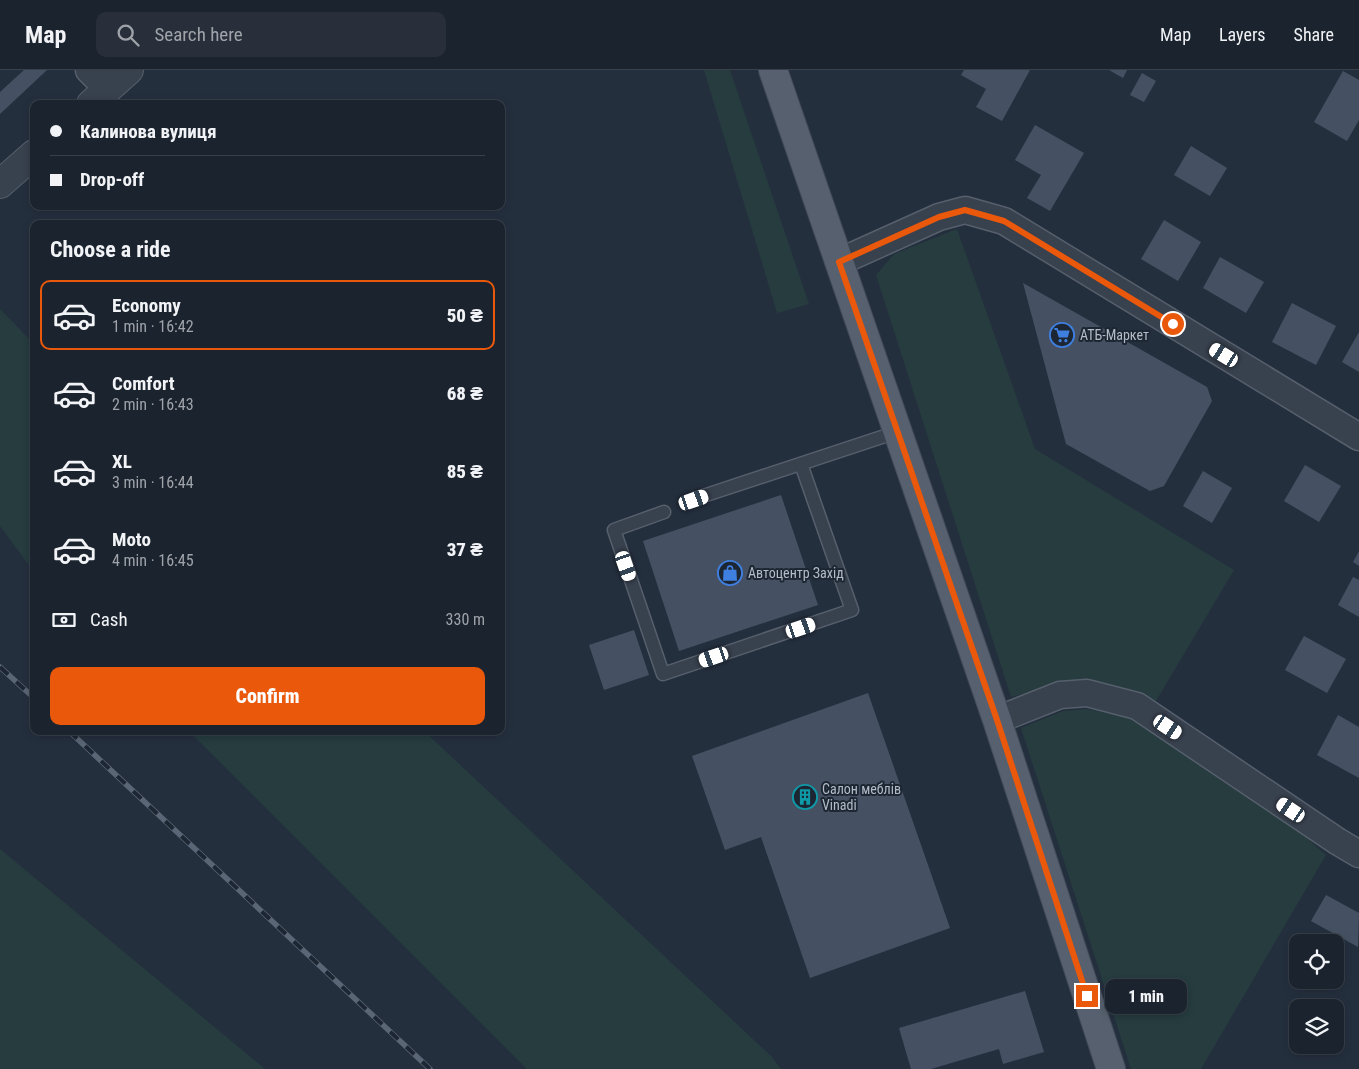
<!DOCTYPE html>
<meta charset="utf-8">
<style>
body{margin:0;font-family:"Roboto Condensed",sans-serif;background:#282f3a;color:#f1f3f6;height:100vh;display:flex;flex-direction:column;font-size:19px;white-space:nowrap}
*{box-sizing:border-box;margin:0}
p{font-size:16px;color:#a0a4aa}
.icon{flex:none;width:28px;height:28px;fill:none;stroke:currentColor;stroke-width:2;stroke-linecap:round;stroke-linejoin:round}
.map{position:relative;flex:1;overflow:hidden}
.side{position:absolute;left:30px;top:150px;width:475px;height:515px;display:flex;flex-direction:column;background:#1b232e;border-radius:10px;box-shadow:0 2px 8px #0003,0 0 0 1px #39404a}
.side>*{flex:none}
.top-card{position:absolute;left:30px;top:30px;width:475px;height:110px;border-radius:10px;box-shadow:0 2px 8px #0003,0 0 0 1px #39404a;display:grid;align-content:center;height:110px;padding:0 20px;background:#1b232e}
.buttons{position:absolute;left:1289px;top:864px;display:grid;gap:10px}
.buttons a{display:grid;place-items:center;width:55px;height:55px;border-radius:10px;background:#1b232e;box-shadow:0 2px 8px #0003,0 0 0 1px #39404a;font-size:25px}
.end{position:absolute;width:22px;height:22px;margin:-11px;border:6px solid #ea580c;background:#fff;box-shadow:0 0 0 2px #fff}
.from{border-radius:50%}
.bubble{position:absolute;height:35px;border-radius:10px;background:#1b232e;box-shadow:0 2px 8px #0003,0 0 0 1px #39404a;font-size:16px;font-weight:800;line-height:35px;text-align:center}
.car{position:absolute;width:15px;height:30px;margin:-15px -8px;border-radius:6px;box-shadow:0 0 4px 1px #0007;background:linear-gradient(#fff 24%,#345 0 40%,#fff 0 76%,#345 0 86%,#fff 0)}
.top-card b{display:flex;align-items:center;gap:18px;height:48px;font-size:19px}
.top-card b+b{border-top:1px solid #39404a}
.top-card i{width:12px;height:12px;background:#f1f3f6}
ul{padding:0;list-style:none}
li{display:flex;align-items:center;gap:15px;height:70px;margin:0 10px 8px;padding:0 10px;border:2px solid transparent;border-radius:10px}
li div{flex:1}
li b{display:block;font-size:19px}
li em{font-style:normal;font-weight:800}
li.current{border-color:#ea580c}
li>.icon{width:45px;height:45px;stroke-width:1.5}
h2{padding:0 20px;font-size:22px;line-height:60px}
.pay{display:flex;align-items:center;gap:12px;height:55px;padding:0 20px;font-size:19px}
.pay p{margin-inline-start:auto}
.button{display:flex;gap:10px;margin-top:auto;padding:10px 20px}
.button a{flex:1;height:58px;border-radius:10px;background:#ea580c;color:#fff;font-size:20px;font-weight:800;line-height:58px;text-align:center}
header{display:flex;align-items:center;gap:30px;box-sizing:border-box;height:70px;padding:0 25px;background:#1b232e;border-bottom:1px solid #39404a}
header strong{font-size:24px}
nav{display:flex;gap:28px;margin-inline-start:auto;font-size:18px}
.search{width:350px;height:45px;background:#282f3a;display:flex;align-items:center;gap:12px;box-sizing:border-box;padding:0 18px;border-radius:10px;color:#a0a4aa;font-size:19px}
.map>svg:first-child{display:block}
</style>
<header>
<strong>Map</strong>
<div class="search"><svg class="icon" aria-label="search" viewBox="0 0 24 24"><circle cx="10" cy="10" r="6"/><path d="M15 15l6 6"/></svg>Search here</div>
<nav><a>Map</a><a>Layers</a><a>Share</a></nav>
</header>
<div class="map">
<svg width="1359" height="999" viewBox="0 0 1359 999">
<rect width="100%" height="100%" fill="#242f3e"/>
<g fill="#263c3f">
<polygon points="704,0 730,0 809,234 777,243"/>
<polygon points="957,159 1035,379 1234,500 1153,636 1057,615 1011,627 876,205 894,184"/>
<polygon points="0,239 34,274 34,502 0,456"/>
<polygon points="1086,639 1137,648 1274,739 1326,785 1201,999 1131,999 1021,658 1063,641"/>
<polygon points="189,661 424,661 772,987 781,999 527,999"/>
<polygon points="0,779 265,999 0,999"/>
</g>
<g fill="#455162">
<polygon points="24,0 47,0 0,44 0,22"/>
<polygon points="964,0 1030,0 1002,51 976,37 986,19 961,5"/>
<polygon points="1109,0 1127,0 1123,8"/>
<polygon points="1343,1 1359,10 1359,50 1347,71 1314,52"/>
<polygon points="1142,3 1156,11 1144,32 1130,25"/>
<polygon points="1035,55 1084,83 1050,141 1027,128 1041,105 1015,90"/>
<polygon points="1191,76 1227,98 1210,126 1174,105"/>
<polygon points="1164,150 1201,172 1178,211 1141,189"/>
<polygon points="1220,187 1264,212 1246,243 1203,218"/>
<polygon points="1023,213 1207,317 1212,331 1164,416 1150,421 1066,374"/>
<polygon points="1292,233 1336,256 1316,295 1272,272"/>
<polygon points="1359,262 1359,302 1342,292"/>
<polygon points="1305,395 1341,416 1319,452 1284,431"/>
<polygon points="1203,401 1232,418 1212,453 1183,436"/>
<polygon points="781,425 818,535 679,581 643,471"/>
<polygon points="1359,481 1359,496 1353,492"/>
<polygon points="1353,507 1359,510 1359,547 1338,535"/>
<polygon points="634,560 649,605 604,620 589,575"/>
<polygon points="1304,566 1346,589 1327,623 1285,600"/>
<polygon points="868,623 950,858 810,908 761,767 725,780 692,686"/>
<polygon points="1338,645 1359,657 1359,708 1317,685"/>
<polygon points="1326,825 1359,843 1358,877 1311,851"/>
<polygon points="1025,921 1044,982 1003,994 999,979 931,999 911,999 899,958"/>
</g>
<g fill="none" stroke-linecap="round" stroke-linejoin="round">
<defs>
<g id="service">
<polyline points="694,429 897,362"/>
<polyline points="664,442 614,460 663,604 852,540 801,394"/>
</g>
<g id="minor">
<polyline points="89,0 108,19"/>
<polyline points="839,192 939,147 965,140 1004,151 1359,367"/>
<polyline points="997,650 1060,625 1087,623 1137,636 1337,771 1359,784"/>
</g>
<g id="tertiary">
<polyline points="91,34 129,0"/>
<polyline points="0,114 34,84"/>
</g>
<polyline id="primary" points="773,0 997,650 1111,999"/>
</defs>
<use href="#service" stroke="#565f6c" stroke-width="15"/>
<use href="#minor" stroke="#565f6c" stroke-width="29"/>
<use href="#tertiary" stroke="#565f6c" stroke-width="30"/>
<use href="#primary" stroke="#414a57" stroke-width="30"/>
<use href="#service" stroke="#38414e" stroke-width="12"/>
<use href="#minor" stroke="#38414e" stroke-width="26"/>
<use href="#tertiary" stroke="#38414e" stroke-width="28"/>
<use href="#primary" stroke="#56606e" stroke-width="28"/>
<defs>
<g id="rail">
<polyline points="0,597 34,628"/>
<polyline points="69,661 430,999"/>
</g>
</defs>
<use href="#rail" stroke="#5a6575" stroke-width="5.5"/>
<use href="#rail" stroke="#1d2633" stroke-width="4" stroke-dasharray="11" stroke-linecap="butt"/>
</g>
<g fill="none" stroke-linecap="round" stroke-linejoin="round">
<polyline stroke="#ea580c" stroke-width="6" points="1087,926 997,650 839,192 939,147 965,140 1004,151 1173,254"/>
</g>
<defs>
<symbol id="supermarket-ring" viewBox="-11 -11 22 22"><circle r="9.5" fill="#1d2633" stroke="#3f7fe0" stroke-width="1.5"/><path d="M-6-5.5h2.5l.6 2H6L4.5 2H-2.5L-4.4-4H-6ZM-1.5 3.2a1.3 1.3 0 1 0 .1 0ZM3 3.2a1.3 1.3 0 1 0 .1 0Z" fill="#3f7fe0"/></symbol>
<symbol id="shop-ring" viewBox="-11 -11 22 22"><circle r="9.5" fill="#1d2633" stroke="#3f7fe0" stroke-width="1.5"/><path d="M-5-2.5h2.3a2.7 3.5 0 0 1 5.4 0H5L5.5 6h-11ZM-1.5-2.5h3a1.5 2.3 0 0 0-3 0Z" fill="#3f7fe0"/></symbol>
<symbol id="building-ring" viewBox="-11 -11 22 22"><circle r="9.5" fill="#1d2633" stroke="#0f9aa8" stroke-width="1.5"/><path d="M-4-6H4V6H1V3H-1V6H-4ZM-2.5-4.3h1.7v1.8h-1.7ZM.8-4.3h1.7v1.8H.8ZM-2.5-1h1.7V.8h-1.7ZM.8-1h1.7V.8H.8Z" fill="#0f9aa8"/></symbol>
</defs>
<g fill-rule="evenodd">
<use href="#supermarket-ring" x="1048" y="251" width="28" height="28"/>
<use href="#shop-ring" x="716" y="489" width="28" height="28"/>
<use href="#building-ring" x="791" y="713" width="28" height="28"/>
</g>
<g text-anchor="middle" stroke-width="4" stroke-linejoin="round" paint-order="stroke">
<g font-size="14" fill="#b4bcc9" stroke="#1d2633" text-anchor="start">
<text x="1080" y="270">АТБ-Маркет</text>
<text x="748" y="508">Автоцентр Захід</text>
<text x="822" y="724">Салон меблів<tspan x="822" dy="16">Vinadi</tspan></text>
</g>
</g>
</svg>
<div class="buttons">
<a><svg class="icon" aria-label="locate" viewBox="0 0 24 24"><circle cx="12" cy="12" r="6"/><path d="M12 2v4M12 18v4M2 12h4M18 12h4"/></svg></a>
<a><svg class="icon" aria-label="layers" viewBox="0 0 24 24"><path d="M12 4l9 5-9 5-9-5zM3 14l9 5 9-5"/></svg></a>
</div>
<i class="end from" style="left:1173px;top:254px"></i>
<i class="end" style="left:1087px;top:926px"></i>
<div class="bubble" style="left:1105px;top:909px;width:82px">1 min</div>
<i class="car" style="left:1224px;top:285px;rotate:301deg"></i>
<i class="car" style="left:694px;top:430px;rotate:71deg"></i>
<i class="car" style="left:626px;top:496px;rotate:161deg"></i>
<i class="car" style="left:801px;top:558px;rotate:71deg"></i>
<i class="car" style="left:714px;top:587px;rotate:251deg"></i>
<i class="car" style="left:1168px;top:657px;rotate:124deg"></i>
<i class="car" style="left:1291px;top:740px;rotate:304deg"></i>
<div class="top-card">
<b><i class="from"></i>Калинова вулиця</b>
<b><i></i>Drop-off</b>
</div>
<section class="side">
<h2>Choose a ride</h2>
<ul>
<li class="current"><svg class="icon" aria-label="car" viewBox="0 0 24 24"><path d="M5 17H2v-5l4-1 3-4h7l3 4 3 1v5h-3M9 17h6M6 11h13"/><circle cx="7" cy="17" r="2"/><circle cx="17" cy="17" r="2"/></svg><div><b>Economy</b><p>1 min · 16:42</p></div><em>50 ₴</em></li>
<li><svg class="icon" aria-label="car" viewBox="0 0 24 24"><path d="M5 17H2v-5l4-1 3-4h7l3 4 3 1v5h-3M9 17h6M6 11h13"/><circle cx="7" cy="17" r="2"/><circle cx="17" cy="17" r="2"/></svg><div><b>Comfort</b><p>2 min · 16:43</p></div><em>68 ₴</em></li>
<li><svg class="icon" aria-label="car" viewBox="0 0 24 24"><path d="M5 17H2v-5l4-1 3-4h7l3 4 3 1v5h-3M9 17h6M6 11h13"/><circle cx="7" cy="17" r="2"/><circle cx="17" cy="17" r="2"/></svg><div><b>XL</b><p>3 min · 16:44</p></div><em>85 ₴</em></li>
<li><svg class="icon" aria-label="car" viewBox="0 0 24 24"><path d="M5 17H2v-5l4-1 3-4h7l3 4 3 1v5h-3M9 17h6M6 11h13"/><circle cx="7" cy="17" r="2"/><circle cx="17" cy="17" r="2"/></svg><div><b>Moto</b><p>4 min · 16:45</p></div><em>37 ₴</em></li>
</ul>
<div class="pay"><svg class="icon" aria-label="cash" viewBox="0 0 24 24"><path d="M3 7h18v10H3z"/><circle cx="12" cy="12" r="2"/></svg>Cash<p>330 m</p></div>
<div class="button"><a>Confirm</a></div>
</section>
</div>
